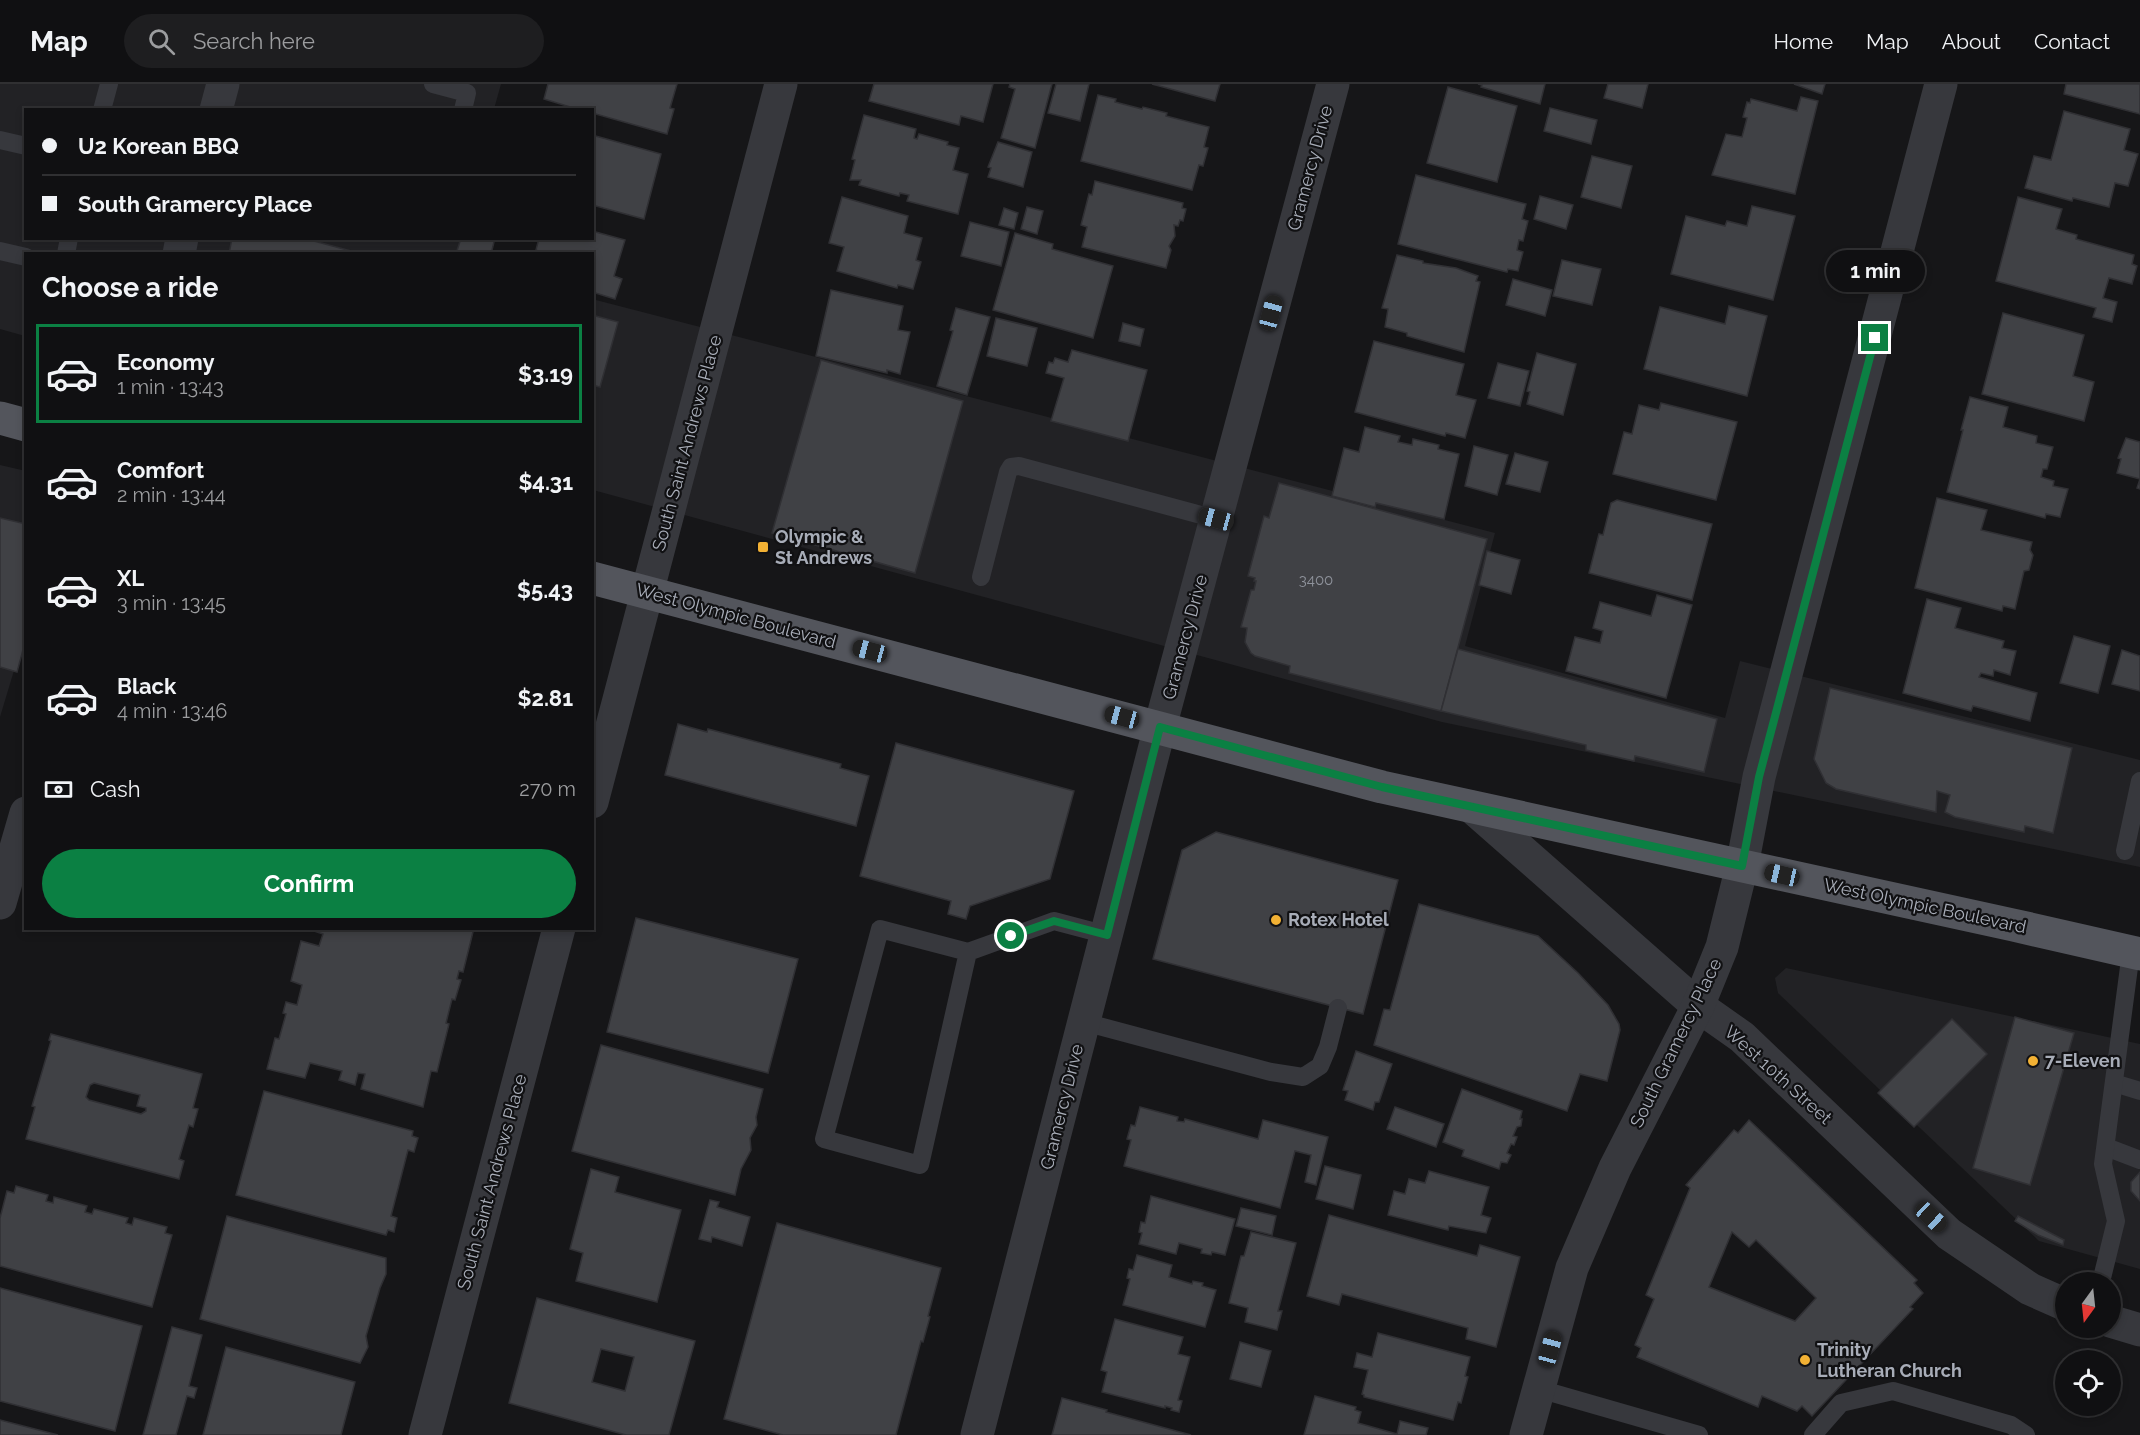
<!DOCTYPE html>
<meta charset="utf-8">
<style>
body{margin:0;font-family:Raleway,sans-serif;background:#1e1e20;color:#f1f3f6;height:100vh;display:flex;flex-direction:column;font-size:22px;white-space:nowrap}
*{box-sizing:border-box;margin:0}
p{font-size:20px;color:#9c9d9f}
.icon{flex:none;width:33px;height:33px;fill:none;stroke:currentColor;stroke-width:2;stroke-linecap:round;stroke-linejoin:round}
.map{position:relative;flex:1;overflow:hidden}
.panel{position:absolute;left:24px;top:168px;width:570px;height:678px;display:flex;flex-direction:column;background:#101012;border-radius:0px;box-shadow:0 3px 9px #0003,0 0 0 2px #303032}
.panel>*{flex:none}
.hud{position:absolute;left:24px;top:24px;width:570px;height:132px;border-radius:0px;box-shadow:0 3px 9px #0003,0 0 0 2px #303032;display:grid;align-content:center;height:132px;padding:0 18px;background:#101012}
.needle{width:39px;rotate:195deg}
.buttons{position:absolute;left:2055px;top:1188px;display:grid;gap:12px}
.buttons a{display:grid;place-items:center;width:66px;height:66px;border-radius:50%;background:#101012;box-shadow:0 3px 9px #0003,0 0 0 2px #303032;font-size:30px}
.end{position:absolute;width:27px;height:27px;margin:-14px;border:8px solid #0b8043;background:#fff;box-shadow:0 0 0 3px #fff}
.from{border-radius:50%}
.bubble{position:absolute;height:42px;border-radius:21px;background:#101012;box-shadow:0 3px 9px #0003,0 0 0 2px #303032;font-size:20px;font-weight:700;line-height:42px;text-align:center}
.car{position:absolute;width:18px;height:36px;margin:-18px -9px;border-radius:8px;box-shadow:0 0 4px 2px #0007;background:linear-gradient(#222 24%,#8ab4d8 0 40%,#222 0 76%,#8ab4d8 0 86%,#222 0)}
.hud b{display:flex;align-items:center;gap:21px;height:57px;font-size:22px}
.hud b+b{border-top:2px solid #303032}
.hud i{width:15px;height:15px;background:#f1f3f6}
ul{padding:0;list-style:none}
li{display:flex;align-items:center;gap:18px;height:99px;margin:0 12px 9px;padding:0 6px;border:3px solid transparent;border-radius:0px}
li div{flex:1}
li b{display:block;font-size:22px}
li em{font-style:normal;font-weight:700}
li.active{border-color:#0b8043}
li>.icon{width:54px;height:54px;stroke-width:1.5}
h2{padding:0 18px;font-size:27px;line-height:72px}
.pay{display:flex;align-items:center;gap:15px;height:66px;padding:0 18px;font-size:22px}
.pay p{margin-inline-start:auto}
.button{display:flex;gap:12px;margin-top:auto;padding:12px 18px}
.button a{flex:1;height:69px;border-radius:36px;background:#0b8043;color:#fff;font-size:24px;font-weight:700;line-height:69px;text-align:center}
header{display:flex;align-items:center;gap:36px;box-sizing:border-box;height:84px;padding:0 30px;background:#101012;border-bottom:2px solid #303032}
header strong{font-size:28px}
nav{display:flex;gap:33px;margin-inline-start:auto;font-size:21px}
.search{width:420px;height:54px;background:#1e1e20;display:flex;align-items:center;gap:15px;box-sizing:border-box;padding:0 21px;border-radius:33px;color:#9c9d9f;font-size:22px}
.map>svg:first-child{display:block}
</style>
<header>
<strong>Map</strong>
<div class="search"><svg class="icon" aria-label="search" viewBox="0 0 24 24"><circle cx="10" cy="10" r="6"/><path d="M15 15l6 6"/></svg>Search here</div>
<nav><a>Home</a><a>Map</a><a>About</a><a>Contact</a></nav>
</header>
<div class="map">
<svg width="2140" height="1351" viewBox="0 0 2140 1351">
<rect width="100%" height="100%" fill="#161618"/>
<g fill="#222225">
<polygon points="0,0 501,0 494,25 26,26 26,154 461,155 457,170 26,170 25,252 0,245"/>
<polygon points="592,215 1495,449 1465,562 1725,634 1740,577 2140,676 2140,783 1442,638 593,406"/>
<polygon points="0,381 26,387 25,550 0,633"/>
<polygon points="1786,884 2140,960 2140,1185 2039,1157 1778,909 1775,894"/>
</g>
<g fill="#404145" stroke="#303034" stroke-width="1.5" fill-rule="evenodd">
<polygon points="548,0 677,0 670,24 674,25 667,50 592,29 592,26 580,26 544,15"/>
<polygon points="874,0 993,0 983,38 961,32 959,41 869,17"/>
<polygon points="1010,0 1052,0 1035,64 1001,54 1015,5 1009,3"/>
<polygon points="1056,0 1089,0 1080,37 1048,29"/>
<polygon points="1152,0 1220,0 1215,17"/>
<polygon points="1478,0 1545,0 1540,20 1481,3 1482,1"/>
<polygon points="1608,0 1648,0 1642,24 1604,14"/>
<polygon points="1794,0 1825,0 1822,10"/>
<polygon points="2066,0 2140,0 2140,30 2064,10"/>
<polygon points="1448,3 1517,22 1497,98 1427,79"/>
<polygon points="1098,11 1116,15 1115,18 1142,25 1143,23 1167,29 1166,32 1209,43 1204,63 1208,64 1203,82 1199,81 1192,106 1081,77"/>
<polygon points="1801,13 1818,17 1795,110 1712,91 1726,50 1742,53 1747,34 1743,33 1747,18 1750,19 1751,15 1797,27"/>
<polygon points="1550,24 1597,36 1591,60 1544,47"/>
<polygon points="2064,27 2130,45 2124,66 2138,70 2128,102 2115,99 2109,123 2073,114 2072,117 2025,104 2034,72 2051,76"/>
<polygon points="864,31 916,45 914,54 917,55 919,50 948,58 947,61 959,64 953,86 968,90 958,130 907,117 909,111 900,109 899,112 859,101 861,96 850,96 855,76 852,75"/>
<polygon points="592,51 661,70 644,135 592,121"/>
<polygon points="998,58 1032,68 1023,103 988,93 991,84 988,83"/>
<polygon points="1592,72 1632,82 1621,124 1581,113"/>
<polygon points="1416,91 1526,120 1522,135 1528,137 1523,157 1519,156 1517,166 1523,168 1518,187 1508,185 1507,188 1398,160"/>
<polygon points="1095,97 1183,119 1182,124 1186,125 1183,137 1180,136 1178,142 1174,141 1175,152 1169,162 1171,166 1166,184 1082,163 1087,143 1081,141 1089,110 1092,111"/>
<polygon points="1540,112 1573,121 1566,145 1534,135"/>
<polygon points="842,113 908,132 904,149 922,154 916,176 921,178 913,205 898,201 897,204 837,187 844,163 829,159"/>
<polygon points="2018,113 2062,125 2056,145 2077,151 2076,155 2134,171 2132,180 2137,182 2132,200 2109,194 2103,214 2117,218 2112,238 2093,233 2096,224 1996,197"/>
<polygon points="1752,122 1795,132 1773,216 1671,190 1686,132 1725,142 1727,137 1747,142"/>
<polygon points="1027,123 1043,127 1037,150 1021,145"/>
<polygon points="1004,124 1018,129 1014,145 999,141"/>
<polygon points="970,138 1009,148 1001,182 961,172"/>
<polygon points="592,147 625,156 614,192 622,195 615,215 592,208 592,170 545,170 536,166 539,154 592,154"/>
<polygon points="1015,149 1053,160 1052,165 1113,182 1093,254 993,226"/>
<polygon points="232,154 303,154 362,170 229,170"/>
<polygon points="461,154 495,154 491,170 456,170"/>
<polygon points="1397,171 1423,177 1423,179 1456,184 1478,192 1476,197 1480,198 1464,268 1407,252 1407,249 1385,243 1388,225 1382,224"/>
<polygon points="1562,176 1601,185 1592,221 1553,212"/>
<polygon points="1513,195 1552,206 1545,232 1506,221"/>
<polygon points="831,206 903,222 898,246 910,248 900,290 887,286 887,289 816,272"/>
<polygon points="1729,222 1767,232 1747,312 1644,285 1660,223 1725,240"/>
<polygon points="956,224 990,233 967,311 937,302 953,247 950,246"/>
<polygon points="2003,229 2084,251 2073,292 2094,298 2084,337 1982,310"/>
<polygon points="592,231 618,238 600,303 592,301"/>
<polygon points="996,234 1037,244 1027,282 987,272"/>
<polygon points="1123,239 1144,245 1140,262 1119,257"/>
<polygon points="1374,257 1464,280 1456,311 1476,316 1465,354 1446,349 1445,352 1355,328"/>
<polygon points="1072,266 1147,286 1128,357 1051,337 1064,294 1046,289 1049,278 1053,279 1055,274 1068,278"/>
<polygon points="1537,269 1576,280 1563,331 1527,320 1530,308 1527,307"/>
<polygon points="821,276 963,317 915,489 772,449"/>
<polygon points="1498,279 1529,287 1520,322 1488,314"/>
<polygon points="1970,313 2008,323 2003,343 2037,352 2036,359 2053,363 2047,385 2043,385 2041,393 2054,397 2053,402 2068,405 2060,433 2046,430 2045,434 1947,408 1963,346 1961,346"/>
<polygon points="1661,319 1737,338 1716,416 1613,390 1624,348 1632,350 1639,321 1659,326"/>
<polygon points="1365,343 1400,352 1398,358 1412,361 1413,355 1439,361 1438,365 1459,370 1444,435 1376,419 1375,423 1332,412 1344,364 1359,368"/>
<polygon points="2126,354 2140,358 2140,405 2137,404 2140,395 2117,389 2121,375 2118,374"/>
<polygon points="1474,362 1508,371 1497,411 1465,402"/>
<polygon points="1515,369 1548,378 1540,408 1506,400"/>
<polygon points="1279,399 1487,455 1441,627 1289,589 1290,582 1255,572 1251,569 1245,558 1247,544 1241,543 1251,506 1254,506 1256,497 1254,497 1255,494 1248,492 1264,432 1269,434"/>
<polygon points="1937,414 1987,426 1981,446 2032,458 2030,466 2033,471 2029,486 2024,487 2015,525 2003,522 2002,527 1915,504"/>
<polygon points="1617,416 1712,440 1692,516 1589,489 1599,450 1603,451 1611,419"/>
<polygon points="0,434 26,440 26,555 17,588 0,583"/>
<polygon points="1487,467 1520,476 1511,510 1479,501"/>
<polygon points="1657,511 1692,521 1666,614 1566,587 1575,553 1600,559 1603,547 1593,544 1600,518 1651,532"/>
<polygon points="1927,515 1961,524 1955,544 2004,557 2002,564 2016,567 2010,591 1994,586 1993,592 1981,589 1979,593 2037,609 2030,637 1973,622 1971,627 1903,609"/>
<polygon points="2074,552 2110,562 2098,609 2060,599"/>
<polygon points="1458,565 1717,635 1704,688 1635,672 1634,677 1586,666 1586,661 1441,627"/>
<polygon points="2122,566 2140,572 2140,607 2112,600"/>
<polygon points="1830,604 2072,664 2053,749 2025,742 2024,748 1955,733 1945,728 1950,711 1937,707 1936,728 1836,705 1826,699 1814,675"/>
<polygon points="678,640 707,648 708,645 841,680 840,684 869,692 856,742 665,691"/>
<polygon points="896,659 1074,707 1050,795 970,822 966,835 948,830 951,817 860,792"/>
<polygon points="1216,748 1398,796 1363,930 1153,875 1182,766"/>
<polygon points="1419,820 1538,852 1578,889 1608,921 1619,940 1620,946 1607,997 1580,990 1567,1027 1374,961 1384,925 1390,926"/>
<polygon points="636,834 798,875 768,989 607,948"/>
<polygon points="305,844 474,844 463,888 459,887 457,895 461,896 455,916 452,915 446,939 449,940 437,988 431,987 423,1023 361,1005 365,990 358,989 355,1001 339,996 342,987 310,979 305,994 267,985 275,954 279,955 286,930 283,929 286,918 297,921 302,901 291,897 301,857 319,862 323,850"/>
<polygon points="2015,933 2074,949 2030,1101 1973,1084"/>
<polygon points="1952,935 1987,970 1914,1043 1878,1009"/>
<path d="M51 950 202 990 193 1024 198 1025 193 1043 189 1041 179 1075 184 1077 179 1095 26 1055 35 1023 32 1022 51 957 49 956ZM94 999 140 1011 137 1022 146 1024V1027L141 1030 89 1016 86 1013 90 1001Z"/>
<polygon points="601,961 763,1005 756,1033 757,1041 750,1054 751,1066 741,1085 735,1111 572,1067"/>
<polygon points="1356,967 1392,980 1379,1018 1375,1018 1373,1026 1345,1016 1348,1007 1343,1006"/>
<polygon points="1462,1005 1522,1027 1520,1035 1522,1035 1521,1042 1517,1043 1513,1052 1517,1053 1514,1061 1511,1060 1507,1069 1511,1071 1507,1079 1501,1078 1499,1085 1462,1072 1464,1066 1443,1058"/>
<polygon points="264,1007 413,1047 412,1052 418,1054 414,1068 408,1066 391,1132 397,1134 394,1148 388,1146 386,1151 236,1111"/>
<polygon points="1140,1023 1178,1033 1177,1037 1184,1038 1185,1035 1258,1055 1263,1036 1328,1053 1316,1101 1305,1098 1311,1071 1295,1067 1280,1124 1124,1082 1131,1056 1127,1055 1131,1041 1135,1042"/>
<polygon points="1395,1023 1444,1040 1436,1063 1387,1045"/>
<path d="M1749 1036 1917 1196 1914 1199 1923 1209 1910 1223 1913 1225 1812 1332 1802 1322 1797 1327 1762 1312 1758 1323 1637 1273 1641 1264 1635 1261 1654 1215 1646 1211 1690 1104 1686 1101 1734 1046 1738 1049ZM1732 1148 1749 1163 1756 1156 1816 1214 1795 1237 1709 1203Z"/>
<polygon points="1325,1082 1361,1091 1353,1125 1316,1115"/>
<polygon points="591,1085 619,1093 615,1108 681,1126 657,1218 576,1197 583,1169 570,1165"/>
<polygon points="1429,1087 1489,1103 1481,1131 1491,1134 1486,1149 1449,1142 1448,1146 1388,1131 1394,1107 1405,1110 1409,1095 1425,1099"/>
<polygon points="2140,1088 2140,1117 2131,1107 2131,1098"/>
<polygon points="16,1102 48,1111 46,1117 53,1119 54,1113 87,1122 85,1128 92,1130 94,1125 128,1134 126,1139 132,1141 134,1134 167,1143 165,1149 172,1151 152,1223 0,1182 0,1134 7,1107 14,1109"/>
<polygon points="1151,1112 1235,1135 1225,1171 1212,1168 1211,1171 1201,1169 1202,1165 1179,1159 1176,1170 1139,1160 1142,1149 1139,1148 1141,1138 1145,1139"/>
<polygon points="710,1116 719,1118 717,1123 750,1133 742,1162 712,1153 711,1158 699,1155"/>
<polygon points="1241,1124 1276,1132 1272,1151 1236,1142"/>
<polygon points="1329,1131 1477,1172 1480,1161 1520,1173 1496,1263 1466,1255 1468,1244 1342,1210 1339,1221 1307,1212"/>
<polygon points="227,1132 386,1174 386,1190 380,1204 366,1252 368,1263 360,1279 200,1235"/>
<polygon points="2018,1132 2064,1156 2063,1161 2038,1151 2015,1137"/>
<polygon points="777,1139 941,1184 928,1232 930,1233 923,1258 921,1257 896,1351 783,1351 724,1335"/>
<polygon points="1251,1148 1296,1159 1278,1227 1282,1227 1277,1246 1245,1238 1248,1224 1229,1219 1241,1172 1244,1172"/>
<polygon points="1137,1171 1172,1181 1169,1193 1192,1200 1193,1197 1203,1199 1202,1202 1216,1206 1205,1243 1123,1221 1130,1195 1127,1194 1129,1185 1133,1186"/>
<polygon points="0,1204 142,1242 115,1347 0,1317"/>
<path d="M537 1214 695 1257 669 1351H626L509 1319ZM601 1265 634 1273 625 1307 592 1298Z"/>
<polygon points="1115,1235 1183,1253 1178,1270 1190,1273 1178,1316 1182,1317 1179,1328 1171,1326 1172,1324 1165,1322 1165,1324 1102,1308 1107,1288 1101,1286"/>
<polygon points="172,1243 202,1251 189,1302 197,1304 194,1314 187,1312 176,1351 143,1351"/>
<polygon points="1378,1249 1470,1273 1465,1292 1468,1293 1461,1319 1458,1318 1453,1336 1364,1313 1364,1311 1362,1310 1368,1286 1354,1283 1357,1269 1372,1273"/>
<polygon points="1240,1258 1271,1267 1261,1303 1230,1295"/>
<polygon points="226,1263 355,1298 341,1351 203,1351"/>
<polygon points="1315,1312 1356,1323 1355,1326 1361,1328 1358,1339 1397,1350 1400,1337 1428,1344 1426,1351 1304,1351"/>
<polygon points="1062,1314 1107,1326 1106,1328 1191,1351 1052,1351"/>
<polygon points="0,1336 58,1351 0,1351"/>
</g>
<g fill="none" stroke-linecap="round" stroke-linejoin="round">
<g stroke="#37383d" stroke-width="18">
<polyline points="433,0 467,9 463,26"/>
<polyline points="102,26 109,0"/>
<polyline points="0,56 26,62"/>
<polyline points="0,167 26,173"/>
<polyline points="66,170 69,154"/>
<polyline points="981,493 1008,388 1011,383 1019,382 1216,435"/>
<polyline points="2125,767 2140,697"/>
<polyline points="968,868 920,1081 824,1055 880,845 968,868 1054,837 1107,851"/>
<polyline points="1084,938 1271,988 1303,993 1320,982 1328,963 1338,924"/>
<polyline points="2114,999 2140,1007"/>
<polyline points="2106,1063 2140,1076"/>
<polyline points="2101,1198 2116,1137 2103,1080 2131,868"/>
<polyline points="1539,1305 1699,1351"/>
<polyline points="1813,1351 1841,1319 1893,1307 2011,1341 2026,1351"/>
</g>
<g stroke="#37383d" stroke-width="33">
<polyline points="216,26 223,0"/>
<polyline points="179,170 182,154"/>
<polyline points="592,718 781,0"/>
<polyline points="1472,723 1698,922 1742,953 1949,1150 2030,1205 2066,1221"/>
<polyline points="0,819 26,729"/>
<polyline points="2110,1237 2140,1246"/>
<polyline points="425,1351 559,844"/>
<polyline points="977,1351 1160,643 1333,0"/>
<polyline points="1526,1351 1572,1184 1615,1084 1698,922 1722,863 1742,782 1759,693 1941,0"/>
</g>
<g stroke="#53555c" stroke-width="33">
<polyline points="0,334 26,341"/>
<polyline points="592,494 1382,703 2013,841 2140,870"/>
</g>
</g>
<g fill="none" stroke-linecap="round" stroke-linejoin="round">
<polyline stroke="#0b8043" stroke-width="8" points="1011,852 1054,837 1107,851 1160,643 1382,703 1742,782 1759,693 1875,254"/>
</g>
<g fill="#f2b134" stroke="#111113" stroke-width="2">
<rect x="757" y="457" width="12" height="12" rx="3"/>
<circle cx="1276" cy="836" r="6"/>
<circle cx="2033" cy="977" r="6"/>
<circle cx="1805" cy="1276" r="6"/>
</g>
<g text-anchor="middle" stroke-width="4.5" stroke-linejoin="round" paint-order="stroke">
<g font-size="15" fill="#8e929b">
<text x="1316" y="501">3400</text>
</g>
<g font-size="18" fill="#a8adb8" stroke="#111113">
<text transform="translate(1310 84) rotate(-75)" y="6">Gramercy Drive</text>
<text transform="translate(687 359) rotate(-75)" y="6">South Saint Andrews Place</text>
<text transform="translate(736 532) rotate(15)" y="6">West Olympic Boulevard</text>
<text transform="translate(1185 553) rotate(-75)" y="6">Gramercy Drive</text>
<text transform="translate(1925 822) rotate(12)" y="6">West Olympic Boulevard</text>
<text transform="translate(1676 959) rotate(-64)" y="6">South Gramercy Place</text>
<text transform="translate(1778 991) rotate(42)" y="6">West 10th Street</text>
<text transform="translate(1062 1023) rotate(-76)" y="6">Gramercy Drive</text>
<text transform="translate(492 1098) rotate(-75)" y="6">South Saint Andrews Place</text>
</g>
<g font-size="18" font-weight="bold" fill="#a8adb8" stroke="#111113" text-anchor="start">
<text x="775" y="459">Olympic &amp;<tspan x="775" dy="21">St Andrews</tspan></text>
<text x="1288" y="842">Rotex Hotel</text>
<text x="2045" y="983">7-Eleven</text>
<text x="1817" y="1272">Trinity<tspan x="1817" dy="21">Lutheran Church</tspan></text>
</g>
</g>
</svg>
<div class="buttons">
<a><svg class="needle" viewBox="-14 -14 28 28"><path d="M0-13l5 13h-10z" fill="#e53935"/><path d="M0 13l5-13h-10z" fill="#9c9d9f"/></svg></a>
<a><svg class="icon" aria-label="locate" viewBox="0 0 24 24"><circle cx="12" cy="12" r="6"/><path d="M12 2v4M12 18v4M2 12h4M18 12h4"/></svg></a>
</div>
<i class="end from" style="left:1011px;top:852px"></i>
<i class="end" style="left:1875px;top:254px"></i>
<div class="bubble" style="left:1826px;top:166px;width:99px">1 min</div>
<i class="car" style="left:1271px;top:229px;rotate:15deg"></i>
<i class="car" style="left:1216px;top:435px;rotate:285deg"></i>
<i class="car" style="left:870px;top:567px;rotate:285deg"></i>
<i class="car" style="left:1122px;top:633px;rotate:285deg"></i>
<i class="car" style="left:1782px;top:791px;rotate:283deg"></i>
<i class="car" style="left:1931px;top:1133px;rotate:133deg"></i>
<i class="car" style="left:1550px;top:1265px;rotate:15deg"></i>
<div class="hud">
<b><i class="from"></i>U2 Korean BBQ</b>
<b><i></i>South Gramercy Place</b>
</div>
<section class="panel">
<h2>Choose a ride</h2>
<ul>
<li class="active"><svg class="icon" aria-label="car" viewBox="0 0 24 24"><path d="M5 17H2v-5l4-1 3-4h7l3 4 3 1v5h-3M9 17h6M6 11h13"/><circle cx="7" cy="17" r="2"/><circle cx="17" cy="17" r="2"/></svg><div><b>Economy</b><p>1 min · 13:43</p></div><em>$3.19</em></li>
<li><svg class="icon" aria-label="car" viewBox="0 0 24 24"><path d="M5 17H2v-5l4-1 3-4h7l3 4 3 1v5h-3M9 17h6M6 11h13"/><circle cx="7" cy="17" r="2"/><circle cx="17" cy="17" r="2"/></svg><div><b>Comfort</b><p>2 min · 13:44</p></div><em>$4.31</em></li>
<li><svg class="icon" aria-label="car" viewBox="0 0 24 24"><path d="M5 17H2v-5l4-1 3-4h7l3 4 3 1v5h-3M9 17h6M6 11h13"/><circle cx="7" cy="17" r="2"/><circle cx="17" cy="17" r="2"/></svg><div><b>XL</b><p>3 min · 13:45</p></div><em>$5.43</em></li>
<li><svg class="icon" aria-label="car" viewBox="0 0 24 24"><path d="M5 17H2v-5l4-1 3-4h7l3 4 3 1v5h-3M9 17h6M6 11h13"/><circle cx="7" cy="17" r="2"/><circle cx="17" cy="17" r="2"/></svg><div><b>Black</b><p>4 min · 13:46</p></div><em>$2.81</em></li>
</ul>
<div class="pay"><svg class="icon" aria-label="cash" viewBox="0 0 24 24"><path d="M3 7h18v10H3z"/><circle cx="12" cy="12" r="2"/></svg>Cash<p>270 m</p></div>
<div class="button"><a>Confirm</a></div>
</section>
</div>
